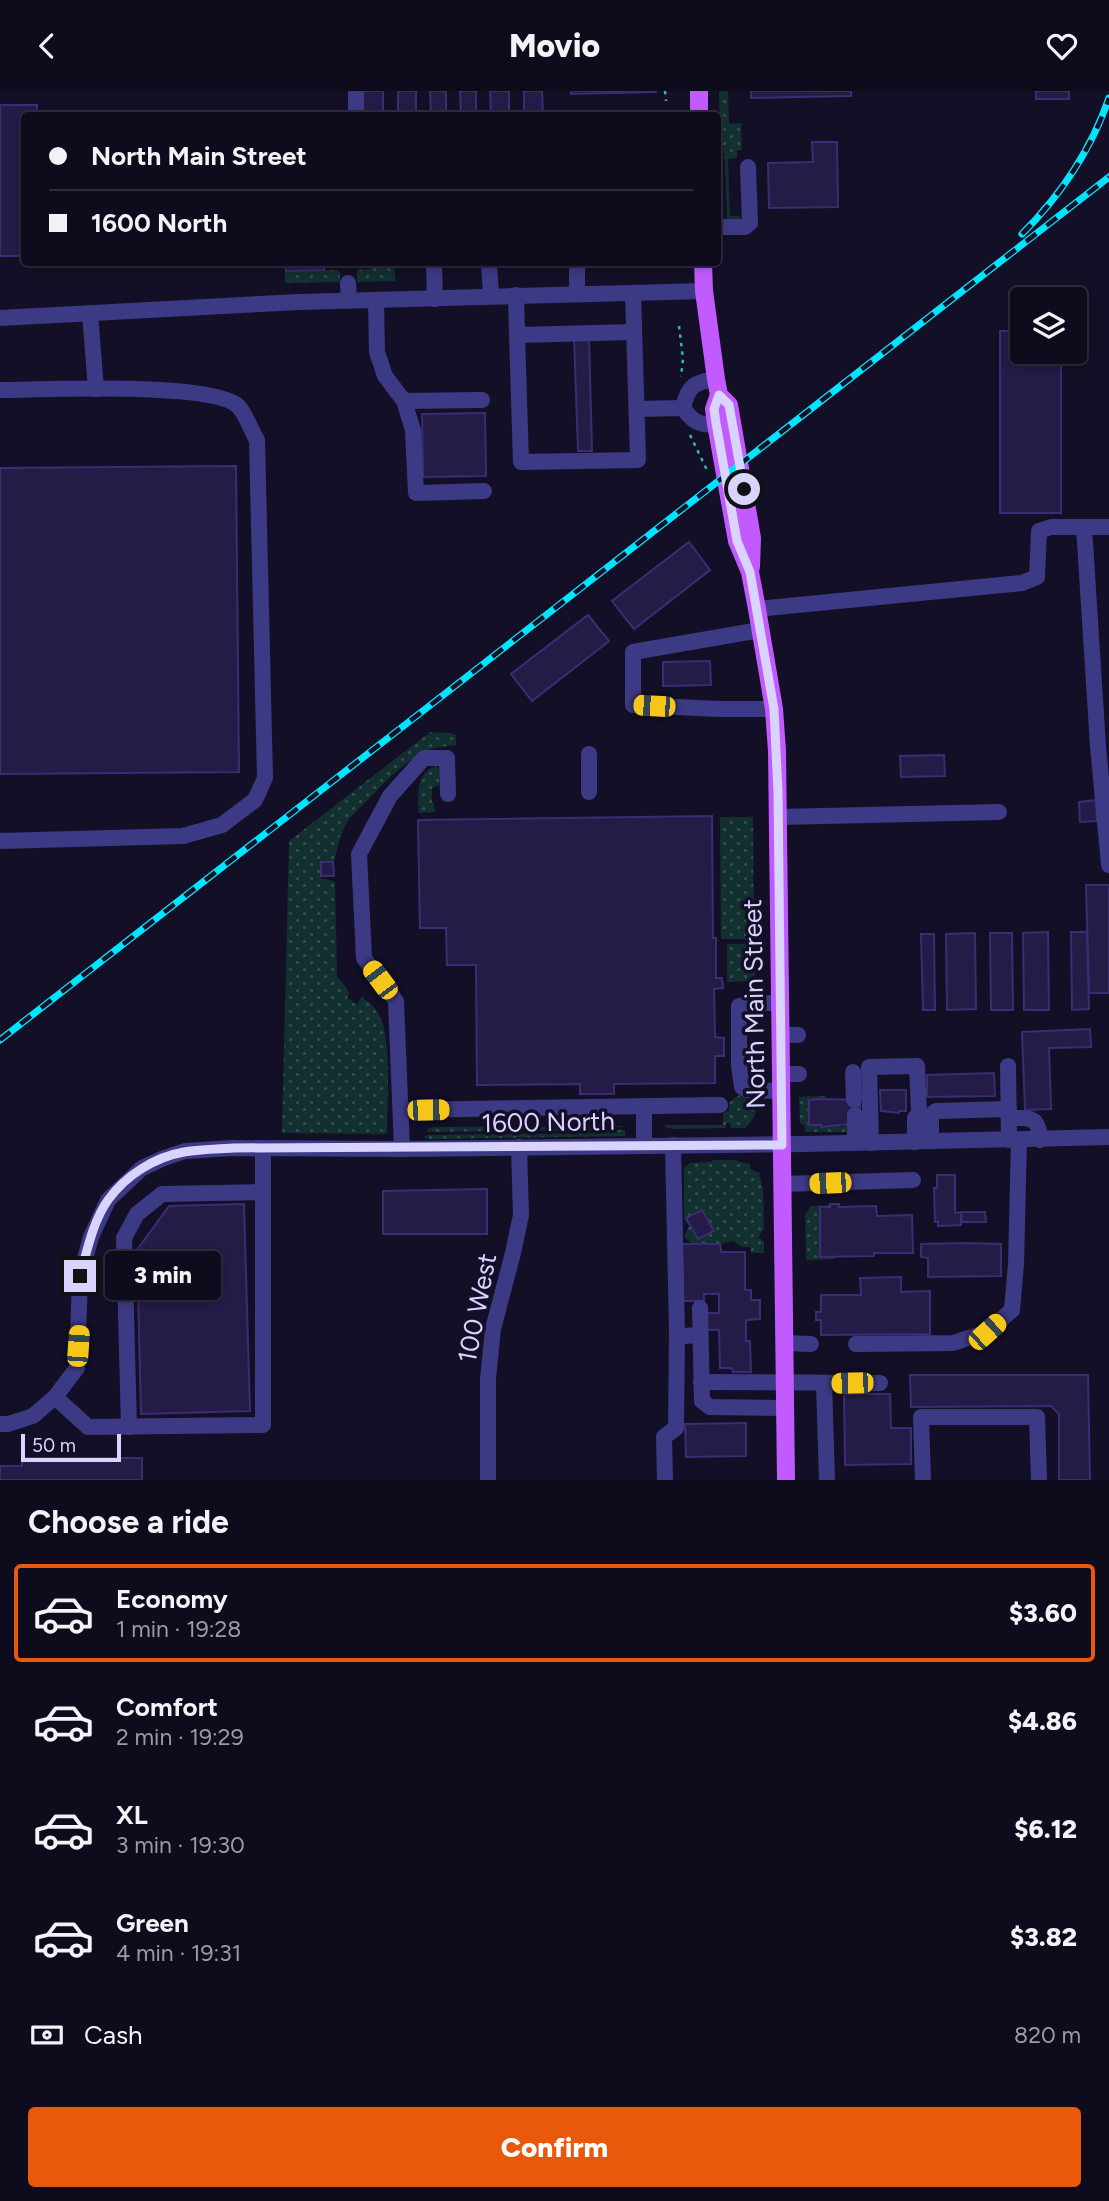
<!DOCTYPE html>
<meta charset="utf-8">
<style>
body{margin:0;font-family:Figtree,sans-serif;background:#1c1929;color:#f1f3f6;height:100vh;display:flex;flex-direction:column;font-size:26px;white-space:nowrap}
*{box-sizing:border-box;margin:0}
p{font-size:23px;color:#9b9ba3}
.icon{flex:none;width:38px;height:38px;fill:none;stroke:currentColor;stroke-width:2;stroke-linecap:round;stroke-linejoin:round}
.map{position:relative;height:1389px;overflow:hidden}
.details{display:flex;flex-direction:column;background:#0e0b1c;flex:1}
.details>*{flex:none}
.hud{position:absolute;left:21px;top:21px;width:700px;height:154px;border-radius:7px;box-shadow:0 4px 10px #0003,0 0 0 2px #2e2b3b;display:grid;align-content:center;height:154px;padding:0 28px;background:#0e0b1c}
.fabs{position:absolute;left:1010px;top:196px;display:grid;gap:14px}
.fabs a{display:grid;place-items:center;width:77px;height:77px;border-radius:7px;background:#0e0b1c;box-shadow:0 4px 10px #0003,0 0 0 2px #2e2b3b;font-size:35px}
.scale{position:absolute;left:21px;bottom:18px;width:100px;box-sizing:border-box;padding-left:7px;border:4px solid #d9d4ff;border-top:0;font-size:19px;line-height:24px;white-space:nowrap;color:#d9d4ff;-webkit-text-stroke:5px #130f26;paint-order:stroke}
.end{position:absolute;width:32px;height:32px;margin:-16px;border:9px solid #d9d4ff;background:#111;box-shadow:0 0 0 4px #111}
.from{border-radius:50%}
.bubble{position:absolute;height:49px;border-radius:7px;background:#0e0b1c;box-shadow:0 4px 10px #0003,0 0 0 2px #2e2b3b;font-size:23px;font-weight:800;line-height:49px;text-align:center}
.car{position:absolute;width:21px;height:42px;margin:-21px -10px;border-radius:9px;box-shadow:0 0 5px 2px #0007;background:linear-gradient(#f5c518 24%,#345 0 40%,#f5c518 0 76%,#345 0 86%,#f5c518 0)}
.hud b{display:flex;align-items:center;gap:24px;height:66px;font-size:26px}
.hud b+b{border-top:2px solid #2e2b3b}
.hud i{width:18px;height:18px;background:#f1f3f6}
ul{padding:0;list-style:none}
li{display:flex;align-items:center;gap:21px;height:98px;margin:0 14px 10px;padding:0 14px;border:4px solid transparent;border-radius:7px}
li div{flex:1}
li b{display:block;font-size:26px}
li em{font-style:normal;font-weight:800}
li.active{border-color:#ea580c}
li>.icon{width:63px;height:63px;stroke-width:1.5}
h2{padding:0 28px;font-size:32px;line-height:84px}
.pay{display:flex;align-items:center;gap:18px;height:77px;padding:0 28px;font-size:26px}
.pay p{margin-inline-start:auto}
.action{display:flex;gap:14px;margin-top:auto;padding:14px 28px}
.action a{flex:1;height:80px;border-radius:7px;background:#ea580c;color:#fff;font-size:28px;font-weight:800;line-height:80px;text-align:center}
header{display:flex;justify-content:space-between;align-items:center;height:91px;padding:0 28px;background:#0e0b1c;font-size:32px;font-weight:800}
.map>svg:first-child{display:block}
</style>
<header><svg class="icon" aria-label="back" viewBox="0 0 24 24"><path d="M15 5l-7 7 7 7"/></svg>Movio<svg class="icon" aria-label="heart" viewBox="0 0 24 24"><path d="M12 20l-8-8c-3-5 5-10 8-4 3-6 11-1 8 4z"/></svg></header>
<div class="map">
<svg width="1109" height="1389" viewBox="0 0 1109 1389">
<defs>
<pattern id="grass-dots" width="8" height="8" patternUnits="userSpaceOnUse" patternTransform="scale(1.75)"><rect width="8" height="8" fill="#12302f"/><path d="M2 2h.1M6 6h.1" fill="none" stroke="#344d4e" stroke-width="1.8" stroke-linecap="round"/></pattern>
</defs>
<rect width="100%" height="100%" fill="#130f26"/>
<g fill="url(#grass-dots)">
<polygon points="719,0 728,0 729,33 743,32 741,36 742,59 737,60 737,67 728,68 730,125 740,125 739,128 727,128 725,69 720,38"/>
<polygon points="285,174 286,180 337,179 340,181 340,191 285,192"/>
<polygon points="371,175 394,176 395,190 357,191 357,179 370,178"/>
<path d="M430 641 450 642 456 644V654L434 657 417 664 390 686 348 729 340 746 334 771 321 772V788L335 790 337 885 346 896 349 903 347 907 357 913 362 906C370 912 376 917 380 926 392 950 387 1012 387 1041L384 1043 282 1042 289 750Z"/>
<path d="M436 675 439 679V694L432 697V711L434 712 435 721 419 722C418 703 415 682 436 675Z"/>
<polygon points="720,726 753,726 754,848 721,848"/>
<polygon points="727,853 754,853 755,890 727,891"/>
<path d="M739 1004 746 1008H754C759 1020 754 1028 745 1037H731L730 1032H726V1037L674 1038 665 1036V1034H723V1023L729 1019V1011Z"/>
<polygon points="826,1005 826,1008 809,1010 810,1034 821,1034 822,1036 836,1035 838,1034 842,1036 847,1033 847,1041 805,1041 805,1035 800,1032 799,1006"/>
<polygon points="625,1035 604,1039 427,1041 428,1038 433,1036"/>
<polygon points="612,1039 625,1039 625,1045 428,1048 427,1046 426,1048 424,1046 428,1044 600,1042"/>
<polygon points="713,1069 734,1069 750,1073 750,1078 759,1082 763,1098 764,1139 760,1142 759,1147 764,1150 764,1162 751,1162 750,1156 742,1156 733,1150 720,1153 693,1153 684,1146 689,1135 684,1128 684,1077 690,1072 712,1071"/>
<polygon points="830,1114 830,1116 820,1117 820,1165 835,1165 835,1168 806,1169 805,1124 811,1115"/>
</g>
<g fill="#241b47" stroke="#3b2d73" stroke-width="2">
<polygon points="361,0 383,0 383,24 362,24"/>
<rect x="398" y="0" width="18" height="24"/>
<polygon points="430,0 446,0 446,24 431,24"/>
<polygon points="460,0 476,0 476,24 461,24"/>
<polygon points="490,0 509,0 509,24 491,24"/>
<polygon points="524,0 542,0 543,24 524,24"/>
<polygon points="571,0 656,0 656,1 571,3"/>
<polygon points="751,0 851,0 851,5 751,7"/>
<rect x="1036" y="0" width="33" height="8"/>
<polygon points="0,14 37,14 37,24 24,24 24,165 0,165"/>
<polygon points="812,51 837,51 838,116 769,117 768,72 813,71"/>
<polygon points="285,172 323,172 324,179 286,180"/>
<polygon points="372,172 402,172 403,175 373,176"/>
<polygon points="1000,240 1022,240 1022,261 1061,261 1061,422 1000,422"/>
<polygon points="574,245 589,245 592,360 578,360"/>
<polygon points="485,322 486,385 423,386 422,323"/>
<polygon points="236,375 239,681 0,683 0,377"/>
<polygon points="689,451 710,479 634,538 612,510"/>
<polygon points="588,524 609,550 532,610 511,583"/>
<polygon points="710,570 711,594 663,595 663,571"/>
<polygon points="944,664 945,685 901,686 900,665"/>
<polygon points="1096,709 1097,730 1080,731 1079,711"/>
<polygon points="712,725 713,847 716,847 716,887 722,887 723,897 714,898 715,946 724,947 724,965 715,965 715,992 614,993 614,1003 580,1003 580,993 477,994 476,874 447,874 446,837 420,837 418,729"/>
<polygon points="321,771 333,771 334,785 321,785"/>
<polygon points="1086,794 1109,794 1109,902 1089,902"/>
<polygon points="1048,841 1049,919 1024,919 1023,842"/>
<polygon points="1071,841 1087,841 1089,918 1072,919"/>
<polygon points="975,842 976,918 947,919 946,843"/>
<polygon points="990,842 1012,842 1013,919 991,919"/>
<polygon points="921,843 934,843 935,919 923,919"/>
<polygon points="1090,938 1091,956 1049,957 1051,1018 1025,1019 1022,941"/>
<polygon points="994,982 995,1005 927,1006 927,984"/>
<polygon points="880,999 906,999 906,1020 899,1020 899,1022 881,1020"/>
<polygon points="821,1008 860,1009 860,1024 848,1033 821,1036 821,1034 809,1034 809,1009"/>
<polygon points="937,1084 955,1084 955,1122 961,1121 961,1134 938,1135 938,1131 935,1131 934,1097 937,1097"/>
<polygon points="487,1098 487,1143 383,1143 383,1100"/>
<polygon points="244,1113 250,1320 141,1323 137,1159 169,1115"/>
<polygon points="830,1113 839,1113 839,1116 876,1115 877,1125 912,1124 913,1162 874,1162 874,1165 820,1166 820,1116 830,1116"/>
<polygon points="702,1119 714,1140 698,1148 686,1127"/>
<polygon points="961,1121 985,1121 986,1131 962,1131"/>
<polygon points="968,1152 1001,1153 1001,1185 928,1186 928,1167 921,1166 921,1153"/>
<polygon points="682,1153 720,1153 721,1161 745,1161 745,1199 751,1199 751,1209 760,1209 760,1228 746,1229 746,1250 750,1250 751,1281 733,1281 732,1277 720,1277 719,1239 705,1239 704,1222 719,1222 719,1203 704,1203 704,1210 683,1210"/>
<polygon points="901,1186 901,1201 930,1200 930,1243 821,1244 821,1229 816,1229 816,1221 821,1221 821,1204 861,1204 860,1187"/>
<polygon points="910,1284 1088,1284 1090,1389 1059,1389 1059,1323 1051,1315 911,1316"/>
<polygon points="844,1303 890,1303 891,1337 911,1337 911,1373 845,1374"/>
<polygon points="746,1332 746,1365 686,1366 685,1333"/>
<polygon points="22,1367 142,1367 142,1389 0,1389 0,1375 22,1375"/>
</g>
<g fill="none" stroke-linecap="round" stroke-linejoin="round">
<g stroke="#2fb8b0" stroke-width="2.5" stroke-dasharray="3.5 5" stroke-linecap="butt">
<polyline points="665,0 666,10"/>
<polyline points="679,235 683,268 681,286"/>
<polyline points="690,344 707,379"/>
</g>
<g stroke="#3d3a85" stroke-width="16">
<polyline points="356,24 356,0"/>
<polyline points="718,136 745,136 750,132 748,76"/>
<polyline points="434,172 435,208"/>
<polyline points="489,172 491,205"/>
<polyline points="577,172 577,203"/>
<polyline points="348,192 349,210"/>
<polyline points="516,204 517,244 634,241"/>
<polyline points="376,210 377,261 385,285 404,310 482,309"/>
<polyline points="90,222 96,298"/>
<polyline points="0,227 298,211 704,200"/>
<polyline points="517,244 521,371 638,369 633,202"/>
<path d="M0 299C41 299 215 290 239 316 246 324 251 339 257 349L265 687 255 709 222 734 183 745 0 750"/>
<polyline points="404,310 413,339 416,402 484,400"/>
<polyline points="637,318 683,317"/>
<path d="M716 333C699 335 692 330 683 317 688 294 695 291 716 288"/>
<polyline points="1109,436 1084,436 1098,655 1109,774"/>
<polyline points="757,518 1022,492 1037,486 1039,440 1051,436 1084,436"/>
<polyline points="760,539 633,561 633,614 718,618 774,618"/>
<polyline points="589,663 589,701"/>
<polyline points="778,726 999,721"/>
<polyline points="780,912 755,912 739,915 739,975 742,996 747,999 781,1000"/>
<polyline points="781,944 798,944"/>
<polyline points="1008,975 1009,1049"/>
<polyline points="853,981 854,1009"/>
<polyline points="781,983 799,983"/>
<polyline points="644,1015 644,1054"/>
<polyline points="401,1019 720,1014"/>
<polyline points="855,1024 855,1052"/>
<path d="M1009 1027C1029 1027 1039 1024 1040 1049"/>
<polyline points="931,1050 931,1024 936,1020 1009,1018"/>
<polyline points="871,1052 869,976 917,975 919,1023 915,1027 915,1051"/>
<polyline points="673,1054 677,1242 684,1245 700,1244"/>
<polyline points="402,1058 396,910 364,867 359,763 390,705 424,667 447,667 448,703"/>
<polyline points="783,1093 913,1089"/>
<polyline points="700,1217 702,1310 710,1316 785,1317"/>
<polyline points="784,1252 811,1253"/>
<polyline points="856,1253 953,1252 987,1241 1012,1219 1016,1173 1019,1049"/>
<polyline points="701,1291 880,1292"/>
<polyline points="824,1293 827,1389"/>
<polyline points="55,1306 88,1336 263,1334 263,1057"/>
<polyline points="0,1333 8,1333 33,1325 55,1306 77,1277 80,1185 91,1146 108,1109 142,1077 164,1067 185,1060 233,1057 402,1058 805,1053 1109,1046"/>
<polyline points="129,1336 124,1147 137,1123 162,1103 263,1101"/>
<polyline points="488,1389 488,1288 493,1238 513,1162 521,1124 519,1056"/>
<polyline points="665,1389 664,1346 676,1337 677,1242"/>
<polyline points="923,1389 921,1326 1037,1326 1039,1389"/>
</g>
<g stroke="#c25bff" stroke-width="18">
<polyline points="699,0 699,24"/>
<polyline points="703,172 704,200 716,288 719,304 729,314 752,447 751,476"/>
<polyline points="719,304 714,318 716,333 737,450 750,481 757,518 774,618 777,660 786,1389"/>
</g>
<defs>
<g id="rail">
<path d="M1022 143C1061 104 1091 59 1109 7"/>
<polyline points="0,949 1109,86"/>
</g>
</defs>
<use href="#rail" stroke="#00e5ff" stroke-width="7"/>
<use href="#rail" stroke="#130f26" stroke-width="4.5" stroke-dasharray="13" stroke-linecap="butt"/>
</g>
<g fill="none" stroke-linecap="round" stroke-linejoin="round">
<path stroke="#d9d4ff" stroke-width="9" d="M80 1185C87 1160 93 1130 108 1109 126 1084 155 1066 184 1061 200 1058 217 1058 233 1057L782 1054 778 701 774 618 750 481 737 450 716 332 714 318 719 304 729 314 744 398"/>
</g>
<g text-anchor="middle" stroke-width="7" stroke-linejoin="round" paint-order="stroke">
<g font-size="26" fill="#d9d4ff" stroke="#130f26">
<text transform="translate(754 913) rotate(-91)" y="9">North Main Street</text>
<text transform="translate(548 1031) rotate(-1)" y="9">1600 North</text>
<text transform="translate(477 1217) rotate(-79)" y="9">100 West</text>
</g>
</g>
</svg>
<div class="fabs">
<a><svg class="icon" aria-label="layers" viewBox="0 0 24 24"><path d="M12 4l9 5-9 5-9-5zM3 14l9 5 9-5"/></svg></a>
</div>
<div class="scale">50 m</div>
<i class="end from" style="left:744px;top:398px"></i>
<i class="end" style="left:80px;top:1185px"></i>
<div class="bubble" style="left:105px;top:1160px;width:116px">3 min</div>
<i class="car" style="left:654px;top:615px;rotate:273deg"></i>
<i class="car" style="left:380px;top:889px;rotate:323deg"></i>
<i class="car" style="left:428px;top:1019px;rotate:89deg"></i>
<i class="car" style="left:830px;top:1092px;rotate:268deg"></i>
<i class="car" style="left:987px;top:1241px;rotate:48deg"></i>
<i class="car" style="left:78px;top:1255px;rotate:4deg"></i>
<i class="car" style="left:852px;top:1292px;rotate:269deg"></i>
<div class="hud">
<b><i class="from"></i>North Main Street</b>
<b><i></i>1600 North</b>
</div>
</div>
<section class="details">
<h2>Choose a ride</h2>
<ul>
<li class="active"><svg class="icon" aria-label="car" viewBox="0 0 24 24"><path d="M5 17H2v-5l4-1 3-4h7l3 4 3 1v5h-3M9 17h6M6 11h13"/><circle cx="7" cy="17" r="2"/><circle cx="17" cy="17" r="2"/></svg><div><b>Economy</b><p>1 min · 19:28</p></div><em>$3.60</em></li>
<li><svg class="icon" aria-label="car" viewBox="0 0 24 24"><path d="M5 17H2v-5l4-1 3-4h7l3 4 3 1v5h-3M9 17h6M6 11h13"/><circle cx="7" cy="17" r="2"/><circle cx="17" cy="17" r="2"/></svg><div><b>Comfort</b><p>2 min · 19:29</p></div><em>$4.86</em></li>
<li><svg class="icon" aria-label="car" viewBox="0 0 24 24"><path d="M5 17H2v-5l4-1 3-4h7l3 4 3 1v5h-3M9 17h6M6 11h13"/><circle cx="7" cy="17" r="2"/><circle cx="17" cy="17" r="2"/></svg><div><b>XL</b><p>3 min · 19:30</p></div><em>$6.12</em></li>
<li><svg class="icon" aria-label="car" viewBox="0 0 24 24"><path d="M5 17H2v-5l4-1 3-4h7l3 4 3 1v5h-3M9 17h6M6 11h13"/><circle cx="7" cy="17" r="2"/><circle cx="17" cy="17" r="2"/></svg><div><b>Green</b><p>4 min · 19:31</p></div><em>$3.82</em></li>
</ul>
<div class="pay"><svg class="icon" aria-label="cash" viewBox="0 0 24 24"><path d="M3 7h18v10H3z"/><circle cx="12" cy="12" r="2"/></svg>Cash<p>820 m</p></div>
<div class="action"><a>Confirm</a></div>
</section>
